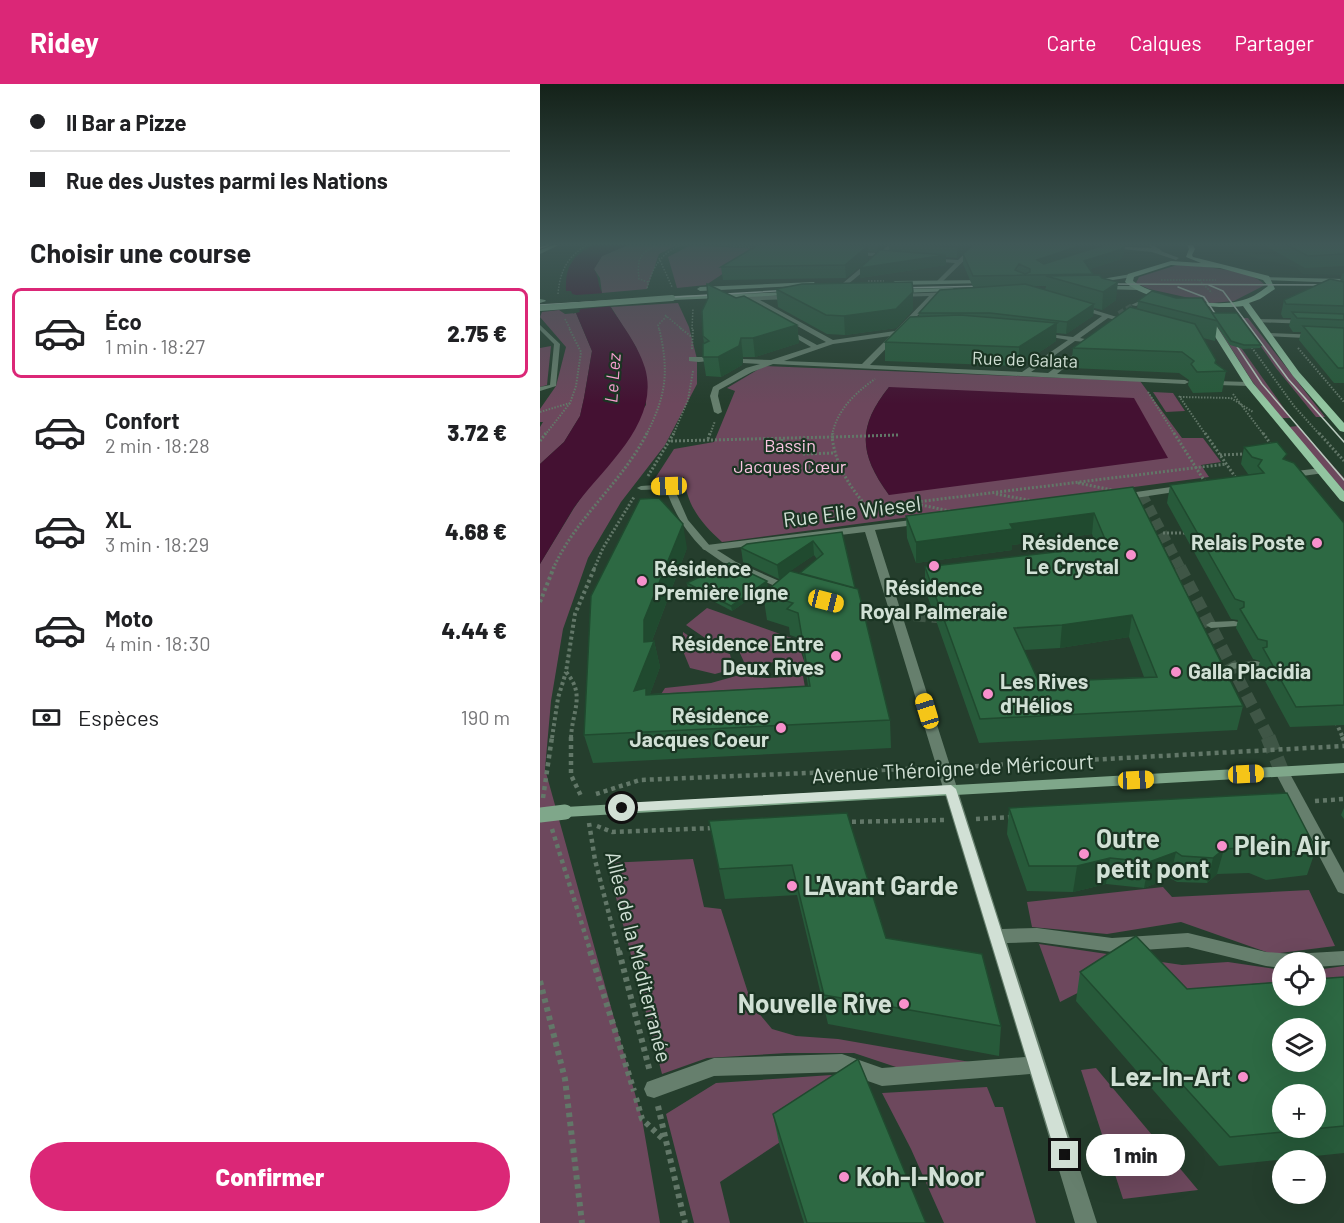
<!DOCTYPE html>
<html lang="fr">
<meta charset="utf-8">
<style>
body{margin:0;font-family:Barlow,sans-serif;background:#f6f6f6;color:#202124;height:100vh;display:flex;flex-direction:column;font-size:22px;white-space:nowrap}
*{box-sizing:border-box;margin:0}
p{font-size:20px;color:#757577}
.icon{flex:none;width:33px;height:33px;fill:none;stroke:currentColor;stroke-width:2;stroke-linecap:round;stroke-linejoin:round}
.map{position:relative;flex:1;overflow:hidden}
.details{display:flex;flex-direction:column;background:#fff;width:540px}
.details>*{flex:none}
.hud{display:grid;align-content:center;height:132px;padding:0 30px;background:#fff}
.tools{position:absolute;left:732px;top:868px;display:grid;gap:12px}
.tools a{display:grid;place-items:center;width:54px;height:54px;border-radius:50%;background:#fff;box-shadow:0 6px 24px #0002;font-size:30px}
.end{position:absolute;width:27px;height:27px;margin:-14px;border:8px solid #d1e0d5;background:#111;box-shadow:0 0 0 3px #111}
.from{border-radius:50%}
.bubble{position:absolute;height:42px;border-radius:21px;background:#fff;box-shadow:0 6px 24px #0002;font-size:20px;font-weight:800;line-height:42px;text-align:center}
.car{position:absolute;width:18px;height:36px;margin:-18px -9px;border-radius:8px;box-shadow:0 0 4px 2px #0007;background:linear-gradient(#f5c518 24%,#345 0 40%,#f5c518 0 76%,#345 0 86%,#f5c518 0)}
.hud b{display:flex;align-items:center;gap:21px;height:57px;font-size:22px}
.hud b+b{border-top:2px solid #e0e0e0}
.hud i{width:15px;height:15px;background:#202124}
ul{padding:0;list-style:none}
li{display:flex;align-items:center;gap:18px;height:90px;margin:0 12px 9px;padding:0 18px;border:3px solid transparent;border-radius:9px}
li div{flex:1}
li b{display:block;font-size:22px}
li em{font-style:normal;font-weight:800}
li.active{border-color:#db2777}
li>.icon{width:54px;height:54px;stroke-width:1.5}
h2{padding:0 30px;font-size:27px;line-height:72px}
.pay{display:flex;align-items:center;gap:15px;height:66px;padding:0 30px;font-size:22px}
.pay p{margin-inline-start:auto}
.action{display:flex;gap:12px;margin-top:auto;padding:12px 30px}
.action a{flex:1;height:69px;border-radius:36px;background:#db2777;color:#fff;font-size:24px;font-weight:800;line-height:69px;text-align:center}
header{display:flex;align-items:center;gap:36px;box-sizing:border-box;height:84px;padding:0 30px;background:#db2777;color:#fff}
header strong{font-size:28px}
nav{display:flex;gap:33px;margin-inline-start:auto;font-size:21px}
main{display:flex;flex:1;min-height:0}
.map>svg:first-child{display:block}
</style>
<header>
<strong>Ridey</strong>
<nav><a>Carte</a><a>Calques</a><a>Partager</a></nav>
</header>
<main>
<section class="details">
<div class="hud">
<b><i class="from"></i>Il Bar a Pizze</b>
<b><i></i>Rue des Justes parmi les Nations</b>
</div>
<h2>Choisir une course</h2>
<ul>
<li class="active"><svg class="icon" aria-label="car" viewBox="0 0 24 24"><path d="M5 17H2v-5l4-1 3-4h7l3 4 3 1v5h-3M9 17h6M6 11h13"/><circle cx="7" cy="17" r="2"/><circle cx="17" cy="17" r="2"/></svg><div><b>Éco</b><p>1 min · 18:27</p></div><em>2.75 €</em></li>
<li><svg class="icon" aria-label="car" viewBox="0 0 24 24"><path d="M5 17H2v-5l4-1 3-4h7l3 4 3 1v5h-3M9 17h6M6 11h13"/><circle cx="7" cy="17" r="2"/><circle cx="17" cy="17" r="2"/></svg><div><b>Confort</b><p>2 min · 18:28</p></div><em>3.72 €</em></li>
<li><svg class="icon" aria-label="car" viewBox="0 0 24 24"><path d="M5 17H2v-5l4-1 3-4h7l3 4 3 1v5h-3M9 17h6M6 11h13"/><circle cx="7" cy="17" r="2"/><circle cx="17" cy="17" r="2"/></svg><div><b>XL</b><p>3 min · 18:29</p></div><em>4.68 €</em></li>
<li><svg class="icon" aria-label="car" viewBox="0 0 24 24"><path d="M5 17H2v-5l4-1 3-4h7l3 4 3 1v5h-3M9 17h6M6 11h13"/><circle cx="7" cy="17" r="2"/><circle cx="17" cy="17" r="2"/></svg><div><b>Moto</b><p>4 min · 18:30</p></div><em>4.44 €</em></li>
</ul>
<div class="pay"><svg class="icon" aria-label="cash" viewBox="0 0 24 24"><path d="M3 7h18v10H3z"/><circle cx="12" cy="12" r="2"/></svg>Espèces<p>190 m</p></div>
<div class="action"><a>Confirmer</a></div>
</section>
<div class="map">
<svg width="804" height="1139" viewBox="0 0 804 1139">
<rect width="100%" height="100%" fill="#253e2d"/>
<polygon fill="#264630" points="804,161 804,191 763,190 755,183 680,166 737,172 746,164"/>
<g fill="#6d485d" fill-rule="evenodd">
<polygon points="88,161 137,161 119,170 107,205 62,209 60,194 54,185 62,172"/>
<polygon points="151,161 220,165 166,201 137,204 128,173"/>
<path d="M637 181C658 182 711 185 725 201L694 217 672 219 609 205 596 199 599 193Z"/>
<polygon points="138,219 149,243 157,275 157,300 125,361 81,418 48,474 23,545 11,617 5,685 102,1035 120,1139 0,1139 0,480 34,424 106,321 105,286 96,263 71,223"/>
<polygon points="19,226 25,230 36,229 52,267 44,314 40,332 24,358 0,380 0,343 3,338 0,338 0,325 16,302 26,263 0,233 2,228"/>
<polygon points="672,234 680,234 751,334 740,334 712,297"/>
<polygon points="701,234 708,234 785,333 776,333 736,284"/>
<polygon points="11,262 7,301 0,303 0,264"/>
<path d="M224 282 600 297 642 354H663L681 378 661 381 669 393 182 458C161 439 147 422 144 393L114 396 134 365 174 358 195 307 187 304ZM349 303V411C319 370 317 343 349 303Z"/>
<polygon points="613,308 633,309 645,327 626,328"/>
<polygon points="758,342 804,394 804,407 748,343"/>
<polygon points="167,524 257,556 265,580 248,583 238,577 225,580 204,578 199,567 168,556 146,541"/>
<polygon points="143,548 165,563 190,570 193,585 175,590 150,584 143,567"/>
<polygon points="196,592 228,594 263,592 268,620 111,626 125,604 171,599"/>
<polygon points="153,775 164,823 181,825 212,921 232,945 256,952 298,955 430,978 365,986 314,969 247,969 167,974 122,990 67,779"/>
<polygon points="623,803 632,813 769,806 795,862 732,870 641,838 567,850 492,843 487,818"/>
<polygon points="499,860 642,881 688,878 742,886 742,912 776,912 776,886 804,882 804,919 640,932 590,882 520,918"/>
<polygon points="556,984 658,1106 583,1115 541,986"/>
<polygon points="306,990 317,1007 180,1098 190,1139 154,1139 126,1030 176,999"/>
<polygon points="447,1003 455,1023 463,1023 496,1139 404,1139 371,1065 342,1009"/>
</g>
<g fill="#441132">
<path d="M53 161H88L62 172 54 185C60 196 57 199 62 209 76 234 97 257 105 284 121 340 61 385 33 425 22 443 11 462 0 480V380L24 358 40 332 44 314 52 267 36 229 40 228 31 207H26C25 183 32 172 53 161Z"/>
<path d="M349 303 594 314 628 374 349 411C319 370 317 343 349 303Z"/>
</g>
<polygon fill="#253e2d" points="23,207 36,211 66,209 74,222 41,225 33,230 36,226 32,224 28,210"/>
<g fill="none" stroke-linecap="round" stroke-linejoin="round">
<polyline stroke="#3f5646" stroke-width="6" stroke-dasharray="6 3" stroke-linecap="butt" points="579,230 594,221"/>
<polyline stroke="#3f5646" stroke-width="10" stroke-dasharray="10 4.5" stroke-linecap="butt" points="602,410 641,485"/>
<g stroke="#3f5646" stroke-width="12" stroke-dasharray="12 6" stroke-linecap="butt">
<polyline points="640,483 729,654"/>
<polyline points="356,530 409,534"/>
</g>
<polyline stroke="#3f5646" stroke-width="15" stroke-dasharray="15 8" stroke-linecap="butt" points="728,653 742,688"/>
<g stroke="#627768" stroke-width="1.5" stroke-dasharray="1.5 1.5" stroke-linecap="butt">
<polyline points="178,161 219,164"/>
<polyline points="119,174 132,203"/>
<polyline points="621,196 676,196"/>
<polyline points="659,196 672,209"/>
<polyline points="328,197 344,197"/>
<path d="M108 198 99 195C97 176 99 168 118 161"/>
<path d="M107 204C112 184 121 169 141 161"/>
<path d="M18 210C20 187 27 173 47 161"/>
<polyline points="125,231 142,245"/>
<polyline points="25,235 30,245"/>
<polyline points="119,245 118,241 127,232"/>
<polyline points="152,245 153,224"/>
</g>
<g stroke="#627768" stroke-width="2" stroke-dasharray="1.5 1.5" stroke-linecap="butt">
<polyline points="140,244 152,253"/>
<polyline points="710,261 754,322 780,351"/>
<polyline points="758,264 804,318"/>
<polyline points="152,265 153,244"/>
<polyline points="608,308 635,351"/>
<polyline points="693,310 724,351"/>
<polyline points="639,312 666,351"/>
<polyline points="640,313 691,314 713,328"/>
<polyline points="0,328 30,319 36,302 41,268 29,244"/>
<polyline points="5,351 30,319"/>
<path d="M106 351C127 311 129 286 119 244"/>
<polyline points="133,351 148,316 153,287"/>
<polyline points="170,351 175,337"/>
<path d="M292 351C297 326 315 309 335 295"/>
</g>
<g stroke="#627768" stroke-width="3" stroke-dasharray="2 2" stroke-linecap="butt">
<polyline points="634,349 667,401"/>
<polyline points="665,349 698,397"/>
<polyline points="723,349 732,362"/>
<polyline points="779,349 804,377"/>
<path d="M358 351 292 353C296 382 309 402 328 424L686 380"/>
<polyline points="168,355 170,349"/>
<polyline points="0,357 6,349"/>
<polyline points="131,357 292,353 293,349"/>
<polyline points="241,365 242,354"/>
<polyline points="263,370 294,369"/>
<polyline points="680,371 705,370"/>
<polyline points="108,392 134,349"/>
<polyline points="538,399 572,406"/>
<polyline points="456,410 493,417"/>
<polyline points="377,420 414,428"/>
<polyline points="623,449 648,449"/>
<path d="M13 485C36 433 82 399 107 349"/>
<polyline points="54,485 63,464 94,413"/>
</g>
<g stroke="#627768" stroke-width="4" stroke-dasharray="3 3" stroke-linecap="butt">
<polyline points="0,518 14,483"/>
<polyline points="796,638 803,654"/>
<polyline points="12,654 18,614 26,588"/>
<path d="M31 654C32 627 46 611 26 588L35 530 55 483"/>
</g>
<g stroke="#627768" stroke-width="4.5" stroke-dasharray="4 4" stroke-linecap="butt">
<polyline points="31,653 31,691 41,712"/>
<polyline points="802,653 804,657"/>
<polyline points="419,683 804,662"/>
<polyline points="56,710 100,696 388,684"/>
<polyline points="3,714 12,653"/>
<polyline points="775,717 804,715"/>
<polyline points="436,735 471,733"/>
<polyline points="304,738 405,736"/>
<polyline points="49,739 55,776 79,869"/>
<polyline points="57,742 72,748 174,744"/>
<polyline points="12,745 51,869"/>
</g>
<g stroke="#627768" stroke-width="6" stroke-dasharray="4.5 4.5" stroke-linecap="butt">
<polyline points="50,867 94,1007"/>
<polyline points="79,867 110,988"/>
<polyline points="0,897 25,995 42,1139"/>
<polyline points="96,1014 102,1035 124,1056"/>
<polyline points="118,1022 145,1139"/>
</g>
<g fill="#667f6d" fill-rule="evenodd">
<polygon points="608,161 613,161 622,167 618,168"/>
<polygon points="0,241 20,260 16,302 0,307 0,303 10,301 14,260 0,246"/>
<path d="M129 400 133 402 148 436 170 462 171 464 170 466H164C146 448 134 429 126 405L101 406 97 404 101 402Z"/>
<polygon points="694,537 698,538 699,540 698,542 671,544 666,541 671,538"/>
<polygon points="716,577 720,578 721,580 720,582 692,585 687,582 692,579"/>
</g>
<g fill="#667f6d" fill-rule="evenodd">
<polygon points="349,161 355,161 345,170 353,171 353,173 341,173 307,201 303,201 303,199 335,172 311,171 309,168 339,169"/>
<polygon points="434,161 440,161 401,199 397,199 397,197 415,179 389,177 387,174 418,176"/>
<polygon points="542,161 613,164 639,174 636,176 612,168"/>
<path d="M412 208 414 211 396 212 364 246 371 245 374 247 373 248 359 251 330 281 482 288 528 256 500 251V249L533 253 562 232 536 224 535 223 538 221 593 238 590 240 568 234 540 254 555 257V259L535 257 491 288 508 289 544 263 546 264V266L517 290 645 296 649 298 645 300 233 280 212 288 179 306 178 312 182 328 178 330 174 328 170 312 173 303 206 284 220 280 203 279V275L231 276 271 263 242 246V244H246L277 261 286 258 211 216 190 212V210L213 212H255L253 215 220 216 293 256 355 247 389 212 358 213 356 210ZM350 252 322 280 244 277 293 260Z"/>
<polygon points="613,211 615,214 596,222 591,221"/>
<polygon points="716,235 767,236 770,238 767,240 714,238 714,236"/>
<polygon points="727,249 804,252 804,256 725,252 725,250"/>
<path d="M149 273H166L170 275C165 279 155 278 149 277Z"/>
<polygon points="675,297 709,298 713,300 709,302 678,301 674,299"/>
<polygon points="781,384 784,385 784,389 748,394 743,391 748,388"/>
<polygon points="645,401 648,402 648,406 582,416 577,413 582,410"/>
<polygon points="380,435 385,438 383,440 335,446 462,845 497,844 572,854 648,849 726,868 753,870 804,867 804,881 776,883 776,879 742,879 742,884 726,882 648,863 572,868 497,858 467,859 557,1139 535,1139 490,990 342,1002 302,988 174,992 114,1014 107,1012 104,1005 107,998 174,974 302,970 342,984 485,973 351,533 309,526 303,523 309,520 349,526 325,448 177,466 196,478 253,503 254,505 253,507 249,508 188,482 162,464 167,461"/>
<polygon points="742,683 747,685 749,688 804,789 804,810 798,808 735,688 737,685"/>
</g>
<g fill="#7fa78a" fill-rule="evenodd">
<polygon points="13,161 19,161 0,170 0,166"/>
<polygon points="591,190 593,193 559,198 556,196"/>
<polygon points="724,193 804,195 804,199 726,196"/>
<polygon points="446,196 448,199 355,201 352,199 355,197"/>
<polygon points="274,198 276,201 160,207 157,205 160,203"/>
<polygon points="561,202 597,202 600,204 597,206 563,205"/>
<polygon points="413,204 415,207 359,209 356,207 359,205"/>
<polygon points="251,208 253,211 132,216 129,214 132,212"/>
<polygon points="0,215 5,216 6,217 0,219"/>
<polygon points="804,679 804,689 25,733 20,732 18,728 20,724 25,723"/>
</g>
<g fill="#92c5a0" fill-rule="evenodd">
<path d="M647 161H653L655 165 652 171 653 173 729 192 735 205 720 215 709 219 759 288 804 339V348L800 347 753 292 703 222C674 226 606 218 585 198L588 190 631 177 661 179 646 173 649 165ZM631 181 680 184 723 196 728 202C719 209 710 215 699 217 673 224 614 213 593 197L594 193Z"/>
<polygon points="663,230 669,230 713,299 804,407 804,418 800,416 706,302 662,232"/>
</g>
<g stroke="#b9cabe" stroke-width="1.5">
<polyline points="0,164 9,161"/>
<polyline points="561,200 804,201"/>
<polyline points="669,201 683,207 748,295 804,358"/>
<polyline points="638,203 664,213 722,300 804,396"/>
<polyline points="357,204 450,202"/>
<polyline points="0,221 252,206"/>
</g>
<polyline stroke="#7fa78a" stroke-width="6" points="0,224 132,214"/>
<polyline stroke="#7fa78a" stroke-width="15" points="0,731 25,728"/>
</g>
<g fill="#275a3a" fill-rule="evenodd">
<polygon points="218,161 346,161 337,168 328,167 328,175 306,194 183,196 181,183"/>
<polygon points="349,161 431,161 417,174 406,173 406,181 320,194 320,184 349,167"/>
<path d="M556 161V163L564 161H585L584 168 581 175 550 185 553 191 576 216 562 226 554 224 553 232 526 250 516 249V257L479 282 345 277V258L379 233V229L444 203H433L423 180V170ZM492 202H506L505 206Z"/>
<polygon points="724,161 804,161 804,182 765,184"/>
<polygon points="804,189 804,299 794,299 759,256 761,248 753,248 749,242 751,234 743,234 741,230 744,216 800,197 802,190"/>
<polygon points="236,205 373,226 356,244 305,251 287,250 238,223"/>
<polygon points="598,217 672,229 721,261 720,264 703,265 690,261 677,242 675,257 663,254 676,279 686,287 682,308 653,309 648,301 649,296 639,289 531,284 533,264 597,225"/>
<polygon points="257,241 259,259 215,273 203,273 202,281 181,293 166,292 163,273 164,260 163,252"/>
<polygon points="704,363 746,376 804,439 804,641 750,643 718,584 720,577 713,575 696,544 698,536 691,535 627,419 630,401 711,391 708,390 701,380"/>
<path d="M593 403 703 622 697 646 439 659 385 505V483L557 463 552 450 472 461V466L376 479 367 454 366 432ZM589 553 604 593 499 598 484 566 520 564Z"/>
<path d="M302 448 315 504 350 636 351 664 53 679 44 651 147 464 112 557H114L120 583 110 610 268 602 261 555 250 551 249 543 227 536 223 510 246 490 239 495 203 478 201 464ZM274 471 277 475 260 490 250 487Z"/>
<polygon points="147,499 228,502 192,527 148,504"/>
<polygon points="469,724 776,765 767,791 726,796 709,789 677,790 667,799 637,798 630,794 604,804 566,800 533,808 487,807 467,750"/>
<polygon points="804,724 804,735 801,731"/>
<polygon points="307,729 346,854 461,942 459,972 288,940 257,811 185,815 169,737"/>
<polygon points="540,888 647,905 804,893 804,1069 679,1082 536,917"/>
<polygon points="233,1030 386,1139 264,1139 239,1059"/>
</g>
<g fill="#204a2f">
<polygon points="337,161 346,161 337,168"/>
<polygon points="420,161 431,161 417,174 417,163"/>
<polygon points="542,161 556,161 556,166 496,186 497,176"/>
<polygon points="585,161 584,168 581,175 543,187 544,177"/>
<polygon points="328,162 328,175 306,194 305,181"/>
<polygon points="406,171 406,181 320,194 320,184"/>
<polygon points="578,198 576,216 562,226 563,208"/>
<polygon points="373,208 373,226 356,244 305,251 304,232"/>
<polygon points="554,220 553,232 526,250 527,238"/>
<polygon points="517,239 516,257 479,282 479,263"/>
<polygon points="257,241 259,259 215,273 213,254"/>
<polygon points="201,254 203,273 202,281 181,293 178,273"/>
<polygon points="554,429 552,450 472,461 472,466 376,479 376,458 470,440"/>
<polygon points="143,440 147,464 110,562 114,557 120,583 109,613 94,607 104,536"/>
<polygon points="273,457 274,471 239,495 237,481"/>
<polygon points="227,497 228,502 192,527 191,522"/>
<polygon points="592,531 589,553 520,564 522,541"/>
<polygon points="684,765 677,790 667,799 673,774"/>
<polygon points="636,768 630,794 604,804 609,778"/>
<polygon points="570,774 566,800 533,808 537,782"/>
</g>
<g fill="#2d6943" stroke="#204a2f" stroke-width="1.5" fill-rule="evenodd">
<polygon points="218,161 310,161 328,162 305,181 181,183"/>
<polygon points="381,161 420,161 417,163"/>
<path d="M433 161H542L497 176 504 180 564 161H584L582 165 544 177 553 190 433 192 423 170ZM479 180 490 185V188L485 190 475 186Z"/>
<polygon points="747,161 804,161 804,170 768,172"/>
<polygon points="340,166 406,171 320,184"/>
<polygon points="559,191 562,194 578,198 563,208 506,192"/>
<polygon points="790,195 804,198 804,222 746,220 744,216"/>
<polygon points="372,198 373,208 356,225 304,232 286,231 236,205 262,200"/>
<polygon points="167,200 196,214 204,212 257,241 213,254 201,254 199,262 178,273 163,273 163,260 169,257 163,252 162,227 168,214"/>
<polygon points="485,200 554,220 527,238 450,229 379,229 400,206"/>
<polygon points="612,207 636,214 662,214 678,237 598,217"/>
<polygon points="590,223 655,240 676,276 675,279 686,287 657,288 651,280 654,277 642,268 533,264"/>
<polygon points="752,228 804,230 804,236 757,234"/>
<polygon points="672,229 697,229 721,261 704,261 691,257"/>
<polygon points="420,231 517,239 479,263 345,258 370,233"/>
<polygon points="763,242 804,244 804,284 798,284"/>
<polygon points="737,358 747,370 743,375 754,379 804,439 804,621 756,623 723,564 727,563 727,557 718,555 700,525 704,523 704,518 695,515 630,401 724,389 718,382 722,376 712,373 704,363"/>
<path d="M593 403 703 622 440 635 385 483 568 462 554 429 470 440 473 445 376 458 366 432ZM592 531 617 593 499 598 474 544 522 541Z"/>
<polygon points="119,414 143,440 104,536 104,558 114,557 94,607 106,604 106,611 270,602 258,529 247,525 253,519 223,510 250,487 318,505 350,636 44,651 51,512 100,415"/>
<polygon points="302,448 315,504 260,489 283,470 273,457 237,481 201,464 207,460"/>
<polygon points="189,479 227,497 191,522 147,499"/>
<polygon points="747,709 776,765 734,770 716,763 684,765 673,774 642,772 636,768 609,778 570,774 537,782 489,782 469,724"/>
<polygon points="307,729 346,854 442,870 461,942 284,911 252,781 179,785 169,737"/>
<path d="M596 852 647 905 742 898V912H776V895L804 893V1042L690 1053 540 888ZM742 945H776V978H742ZM742 1011H776V1044H742Z"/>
<polygon points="318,975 386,1139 267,1139 233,1030"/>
</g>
<linearGradient id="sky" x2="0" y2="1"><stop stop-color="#142219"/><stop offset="0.5" stop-color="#405857"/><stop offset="1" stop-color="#405857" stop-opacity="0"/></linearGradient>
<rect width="804" height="320" fill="url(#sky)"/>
<polygon fill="#d1e0d5" points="411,701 416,705 533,1071 531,1077 525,1080 519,1077 516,1071 406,710 82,728 77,724 82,719"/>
<g fill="#f890cc" stroke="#1b3423" stroke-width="2">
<circle cx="777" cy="459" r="6"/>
<circle cx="591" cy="471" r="6"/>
<circle cx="394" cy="482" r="6"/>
<circle cx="102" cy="497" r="6"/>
<circle cx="296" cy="572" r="6"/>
<circle cx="636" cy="588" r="6"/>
<circle cx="448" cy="610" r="6"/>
<circle cx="241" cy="644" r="6"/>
<circle cx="682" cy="762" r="6"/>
<circle cx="544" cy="770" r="6"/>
<circle cx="252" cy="802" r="6"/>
<circle cx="364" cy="920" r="6"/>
<circle cx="703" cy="993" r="6"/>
<circle cx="304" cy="1093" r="6"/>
</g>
<g text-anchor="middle" stroke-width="4.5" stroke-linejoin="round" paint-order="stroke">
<g font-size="18" fill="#d1e0d5" stroke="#1b3423">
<text transform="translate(485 276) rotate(2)" y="6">Rue de Galata</text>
</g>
<g font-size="18" font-style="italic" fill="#f59fcf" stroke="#1b3423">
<text transform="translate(73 294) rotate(-86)" y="6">Le Lez</text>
</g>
<g font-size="18" fill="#fac4e1" stroke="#1b3423">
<text x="250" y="368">Bassin<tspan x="250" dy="21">Jacques Cœur</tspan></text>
</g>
<g font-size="21" fill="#d1e0d5" stroke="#1b3423">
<text transform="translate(312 428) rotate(-7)" y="7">Rue Elie Wiesel</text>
<text transform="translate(413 685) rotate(-3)" y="7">Avenue Théroigne de Méricourt</text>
<text transform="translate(98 873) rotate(76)" y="7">Allée de la Méditerranée</text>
</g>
<g font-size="21" font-weight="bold" fill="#d1e0d5" stroke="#1b3423" text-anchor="end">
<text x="579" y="466">Résidence<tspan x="579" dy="24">Le Crystal</tspan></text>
<text x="765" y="466">Relais Poste</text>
<text x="114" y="492" text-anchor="start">Résidence<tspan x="114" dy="24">Première ligne</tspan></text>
<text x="394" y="511" text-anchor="middle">Résidence<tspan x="394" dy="24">Royal Palmeraie</tspan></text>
<text x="284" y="567">Résidence Entre<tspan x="284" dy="24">Deux Rives</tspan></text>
<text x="648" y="595" text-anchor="start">Galla Placidia</text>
<text x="460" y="605" text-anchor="start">Les Rives<tspan x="460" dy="24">d'Hélios</tspan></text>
<text x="229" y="639">Résidence<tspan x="229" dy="24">Jacques Coeur</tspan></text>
</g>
<g font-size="26" font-weight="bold" fill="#d1e0d5" stroke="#1b3423" text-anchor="start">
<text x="556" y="764">Outre<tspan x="556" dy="30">petit pont</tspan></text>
<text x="694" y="771">Plein Air</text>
<text x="264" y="811">L'Avant Garde</text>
<text x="352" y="929" text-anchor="end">Nouvelle Rive</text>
<text x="691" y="1002" text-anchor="end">Lez-In-Art</text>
<text x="316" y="1102">Koh-I-Noor</text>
</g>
</g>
</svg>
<div class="tools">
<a><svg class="icon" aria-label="locate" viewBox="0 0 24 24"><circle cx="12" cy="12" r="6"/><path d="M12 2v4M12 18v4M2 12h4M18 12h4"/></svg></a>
<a><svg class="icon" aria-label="layers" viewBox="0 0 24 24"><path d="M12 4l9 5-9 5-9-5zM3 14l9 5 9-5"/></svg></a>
<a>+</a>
<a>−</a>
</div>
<i class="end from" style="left:82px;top:724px"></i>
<i class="end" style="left:525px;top:1071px"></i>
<div class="bubble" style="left:546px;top:1050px;width:99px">1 min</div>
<i class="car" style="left:129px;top:402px;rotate:268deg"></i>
<i class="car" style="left:286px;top:517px;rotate:104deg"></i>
<i class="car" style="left:387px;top:627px;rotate:343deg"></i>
<i class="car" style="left:706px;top:690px;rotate:87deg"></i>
<i class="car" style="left:596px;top:696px;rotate:87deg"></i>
</div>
</main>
